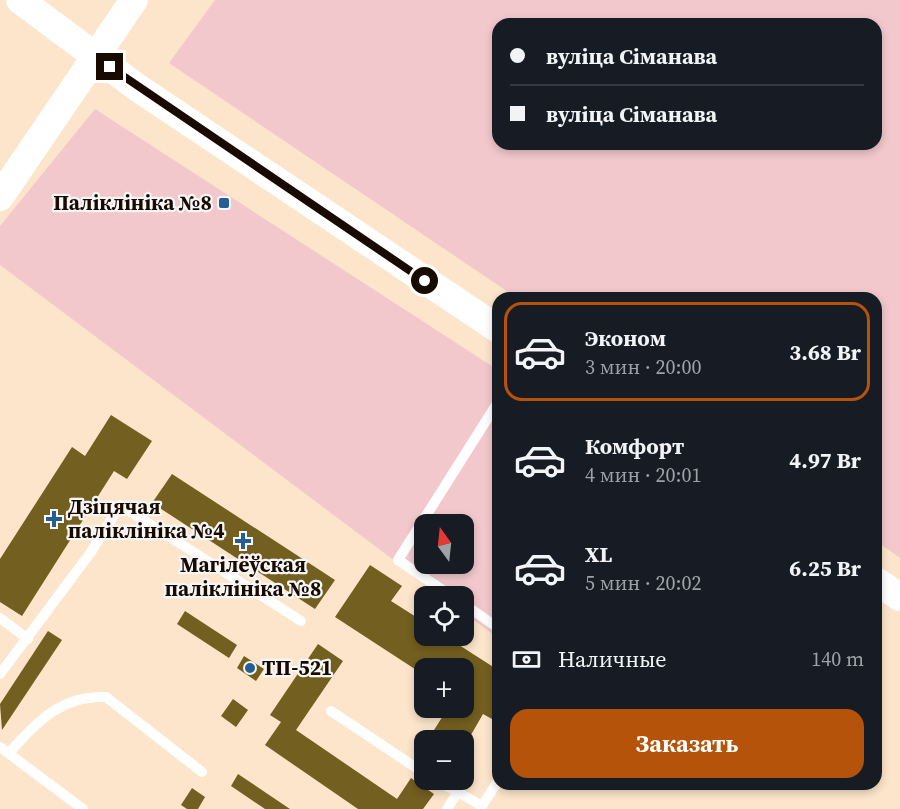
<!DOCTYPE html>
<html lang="ru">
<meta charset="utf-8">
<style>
body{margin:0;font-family:"Source Serif 4",serif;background:#242831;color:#f1f3f6;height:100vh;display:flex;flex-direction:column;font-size:22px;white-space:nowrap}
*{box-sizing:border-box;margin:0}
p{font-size:20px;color:#9ea1a6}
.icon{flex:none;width:33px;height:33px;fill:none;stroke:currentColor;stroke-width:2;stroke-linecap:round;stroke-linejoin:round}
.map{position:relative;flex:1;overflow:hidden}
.sheet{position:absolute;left:492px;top:292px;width:390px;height:498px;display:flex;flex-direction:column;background:#171b24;border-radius:18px;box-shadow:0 3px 9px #0003}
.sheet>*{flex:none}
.banner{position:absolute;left:492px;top:18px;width:390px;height:132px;border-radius:18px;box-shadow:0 3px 9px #0003;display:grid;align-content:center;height:132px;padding:0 18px;background:#171b24}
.needle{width:39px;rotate:345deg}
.tools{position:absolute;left:414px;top:514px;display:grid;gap:12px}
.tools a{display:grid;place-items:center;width:60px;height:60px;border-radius:12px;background:#171b24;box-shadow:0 3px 9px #0003;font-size:30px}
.end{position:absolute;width:27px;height:27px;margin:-14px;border:8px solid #190a00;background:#fff;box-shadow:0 0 0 3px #fff}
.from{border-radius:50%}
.banner b{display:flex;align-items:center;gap:21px;height:57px;font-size:22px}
.banner b+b{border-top:2px solid #363941}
.banner i{width:15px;height:15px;background:#f1f3f6}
ul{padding:10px 0 0;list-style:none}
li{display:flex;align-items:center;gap:18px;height:99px;margin:0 12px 9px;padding:0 6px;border:3px solid transparent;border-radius:18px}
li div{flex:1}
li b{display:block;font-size:22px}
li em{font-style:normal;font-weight:700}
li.current{border-color:#b45309}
li>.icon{width:54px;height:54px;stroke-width:1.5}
.pay{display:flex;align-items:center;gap:15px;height:66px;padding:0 18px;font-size:22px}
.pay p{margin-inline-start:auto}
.cta{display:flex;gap:12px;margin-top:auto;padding:12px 18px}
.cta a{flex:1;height:69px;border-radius:18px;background:#b45309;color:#fff;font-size:24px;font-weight:700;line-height:69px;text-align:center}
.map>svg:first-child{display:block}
</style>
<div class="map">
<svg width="900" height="809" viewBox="0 0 900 809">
<rect width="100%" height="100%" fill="#fce5cb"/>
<g fill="#f2c8cc" fill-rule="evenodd">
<path d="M215 0H900V558L876 541V298H517L169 63ZM498 24H876V144H498Z"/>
<path d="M95 109 498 370V638L464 613V597H443L0 265V226ZM424 525H464V564H424Z"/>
</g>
<g fill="#735f1f">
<polygon points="111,415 152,441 127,479 114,471 22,616 0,602 0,559 72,447 85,456"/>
<polygon points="172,474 335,580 315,609 152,503"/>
<polygon points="370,565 402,586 391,601 424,622 424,636 445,636 498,670 498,710 492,719 483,714 464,747 464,741 427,741 448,708 464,708 464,669 424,669 424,675 335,617"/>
<polygon points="185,611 237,645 229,658 177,624"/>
<polygon points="48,631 62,640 2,730 0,704"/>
<polygon points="318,644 343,661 296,730 397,799 411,778 434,794 423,809 358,809 265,745 281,722 270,715"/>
<polygon points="244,656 264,669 256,681 237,668"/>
<polygon points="233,699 248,710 236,727 221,716"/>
<polygon points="238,774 290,809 265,809 231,786"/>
<polygon points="192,788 205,797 198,809 187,809 181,805"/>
</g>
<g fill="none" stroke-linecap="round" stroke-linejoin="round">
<g stroke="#fff" stroke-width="10">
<polyline points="453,597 398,560 498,402"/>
<polyline points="464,604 498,628"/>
<polyline points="0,618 28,639"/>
<polyline points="0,674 91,552 120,505 301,621"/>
<polyline points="331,711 424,773"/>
<polyline points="0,747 83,809"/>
<path d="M9 753C37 722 61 695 106 697L202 772"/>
<polyline points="436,780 458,792"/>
<polyline points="447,809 458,792 482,806"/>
<polyline points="480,809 498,781"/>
</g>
<g stroke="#fff" stroke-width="28">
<polyline points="20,0 138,88 498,329"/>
<polyline points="0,197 134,0"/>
<polyline points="876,581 900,597"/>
</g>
</g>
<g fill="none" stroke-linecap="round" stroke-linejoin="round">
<polyline stroke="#190a00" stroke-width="8" points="110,67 425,281"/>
</g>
<g fill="#255d95" stroke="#f6f6f6" stroke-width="2">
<rect x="218" y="197" width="12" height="12" rx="3"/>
<path d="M51 510h6v6h6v6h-6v6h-6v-6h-6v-6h6z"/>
<path d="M240 532h6v6h6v6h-6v6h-6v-6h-6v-6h6z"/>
<circle cx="250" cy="668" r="6"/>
</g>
<g text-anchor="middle" stroke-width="4.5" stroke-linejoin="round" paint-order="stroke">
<g font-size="21" font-weight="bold" fill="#190a00" stroke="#f6f6f6" text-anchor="start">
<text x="212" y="210" text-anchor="end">Паліклініка №8</text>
<text x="68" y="514">Дзіцячая<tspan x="68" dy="24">паліклініка №4</tspan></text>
<text x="243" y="572" text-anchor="middle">Магілёўская<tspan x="243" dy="24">паліклініка №8</tspan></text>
<text x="262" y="675">ТП-521</text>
</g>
</g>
</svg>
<div class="tools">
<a><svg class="needle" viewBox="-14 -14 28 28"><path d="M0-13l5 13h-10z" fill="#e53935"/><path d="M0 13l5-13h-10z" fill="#9ea1a6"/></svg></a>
<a><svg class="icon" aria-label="locate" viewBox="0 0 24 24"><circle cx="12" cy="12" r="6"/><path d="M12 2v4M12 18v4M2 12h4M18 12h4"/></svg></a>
<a>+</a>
<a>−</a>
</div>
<i class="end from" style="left:425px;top:281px"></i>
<i class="end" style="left:110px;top:67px"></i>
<div class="banner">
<b><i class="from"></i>вуліца Сіманава</b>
<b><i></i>вуліца Сіманава</b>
</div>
<section class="sheet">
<ul>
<li class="current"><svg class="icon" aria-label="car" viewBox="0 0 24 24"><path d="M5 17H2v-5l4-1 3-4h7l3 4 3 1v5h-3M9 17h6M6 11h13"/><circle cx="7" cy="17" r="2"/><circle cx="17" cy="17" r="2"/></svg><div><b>Эконом</b><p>3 мин · 20:00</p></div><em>3.68 Br</em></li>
<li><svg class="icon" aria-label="car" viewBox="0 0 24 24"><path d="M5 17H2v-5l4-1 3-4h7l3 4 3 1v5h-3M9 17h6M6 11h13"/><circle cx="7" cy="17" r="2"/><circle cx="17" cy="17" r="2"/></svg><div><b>Комфорт</b><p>4 мин · 20:01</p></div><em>4.97 Br</em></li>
<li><svg class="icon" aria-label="car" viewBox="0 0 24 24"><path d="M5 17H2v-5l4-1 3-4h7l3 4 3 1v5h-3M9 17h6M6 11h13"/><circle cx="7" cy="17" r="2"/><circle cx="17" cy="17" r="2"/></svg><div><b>XL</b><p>5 мин · 20:02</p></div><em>6.25 Br</em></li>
</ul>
<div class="pay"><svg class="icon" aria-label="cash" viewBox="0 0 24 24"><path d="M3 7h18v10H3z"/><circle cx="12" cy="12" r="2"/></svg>Наличные<p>140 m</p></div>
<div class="cta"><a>Заказать</a></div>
</section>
</div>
